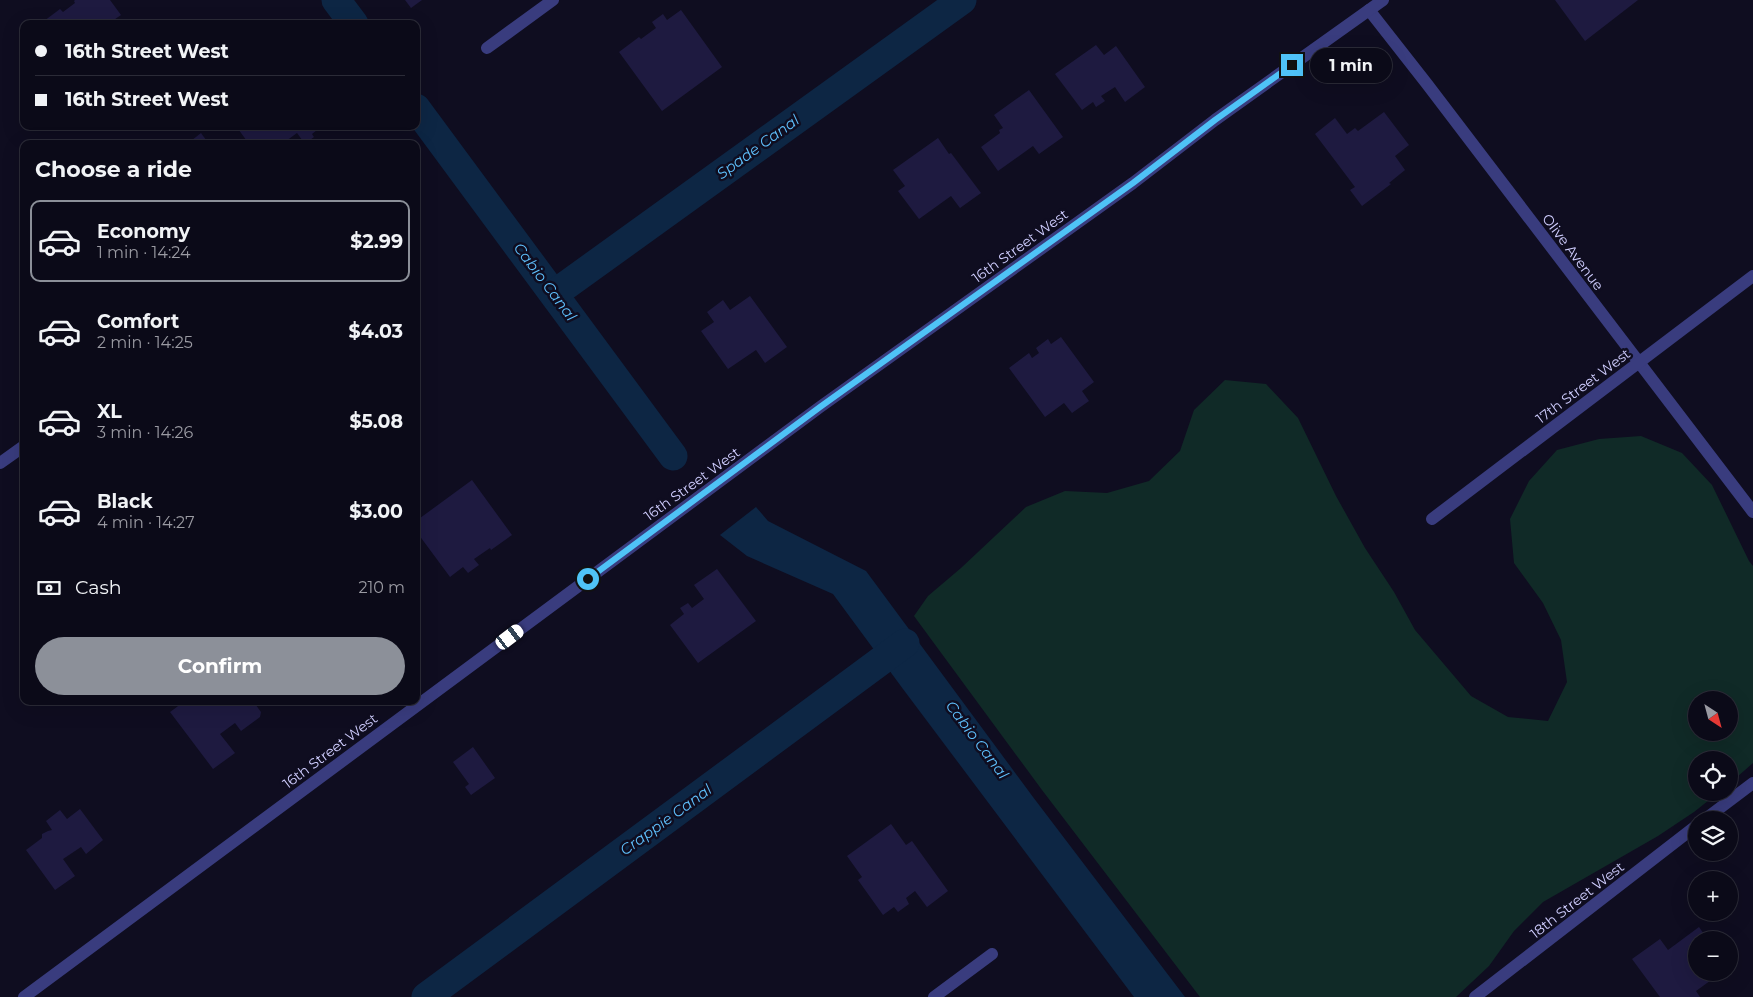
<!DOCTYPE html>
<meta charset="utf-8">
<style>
body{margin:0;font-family:Montserrat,sans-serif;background:#191825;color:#f1f3f6;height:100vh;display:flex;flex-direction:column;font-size:19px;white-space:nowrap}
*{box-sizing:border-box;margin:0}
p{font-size:16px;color:#9a9aa2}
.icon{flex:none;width:28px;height:28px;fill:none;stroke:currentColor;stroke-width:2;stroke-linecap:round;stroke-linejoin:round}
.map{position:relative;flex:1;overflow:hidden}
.details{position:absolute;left:20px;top:140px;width:400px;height:565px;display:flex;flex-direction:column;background:#0b0a18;border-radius:10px;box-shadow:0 5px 20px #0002,0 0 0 1px #2b2b37}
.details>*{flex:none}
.top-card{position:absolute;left:20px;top:20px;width:400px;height:110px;border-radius:10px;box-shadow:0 5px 20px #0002,0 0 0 1px #2b2b37;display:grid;align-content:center;height:110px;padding:0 15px;background:#0b0a18}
.needle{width:32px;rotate:144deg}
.controls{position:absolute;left:1688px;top:691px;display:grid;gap:10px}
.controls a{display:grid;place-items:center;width:50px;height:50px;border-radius:50%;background:#0b0a18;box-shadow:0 5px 20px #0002,0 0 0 1px #2b2b37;font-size:25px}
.end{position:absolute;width:22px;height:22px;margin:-11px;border:6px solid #4fc3f7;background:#111;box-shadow:0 0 0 2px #111}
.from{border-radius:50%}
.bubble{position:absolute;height:35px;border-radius:18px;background:#0b0a18;box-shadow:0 5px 20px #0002,0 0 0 1px #2b2b37;font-size:16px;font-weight:700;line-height:35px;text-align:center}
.car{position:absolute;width:15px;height:30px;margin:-15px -8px;border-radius:6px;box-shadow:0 0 4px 1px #0007;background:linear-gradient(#fff 24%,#345 0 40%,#fff 0 76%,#345 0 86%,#fff 0)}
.top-card b{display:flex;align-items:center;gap:18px;height:48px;font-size:19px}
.top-card b+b{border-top:1px solid #2b2b37}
.top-card i{width:12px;height:12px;background:#f1f3f6}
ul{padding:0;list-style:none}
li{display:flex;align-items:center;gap:15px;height:82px;margin:0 10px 8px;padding:0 5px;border:2px solid transparent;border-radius:10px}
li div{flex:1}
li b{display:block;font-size:19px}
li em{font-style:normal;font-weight:700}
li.active{border-color:#8c9099}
li>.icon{width:45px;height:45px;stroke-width:1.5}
h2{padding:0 15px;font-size:22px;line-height:60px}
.pay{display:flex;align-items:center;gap:12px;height:55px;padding:0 15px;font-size:19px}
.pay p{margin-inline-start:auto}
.action{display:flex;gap:10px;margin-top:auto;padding:10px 15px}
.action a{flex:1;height:58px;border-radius:30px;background:#8c9099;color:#fff;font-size:20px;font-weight:700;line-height:58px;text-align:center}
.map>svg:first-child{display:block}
</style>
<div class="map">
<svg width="1753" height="997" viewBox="0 0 1753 997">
<rect width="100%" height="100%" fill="#0f0d20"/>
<path fill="#102a27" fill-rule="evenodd" d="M1225 380 1266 384 1298 418 1336 496 1365 548 1394 592 1415 630 1471 696 1508 717 1548 721 1567 682 1561 640 1543 603 1514 563 1510 519 1529 481 1557 450 1599 439 1641 436 1682 453 1712 485 1749 561 1753 566V763L1729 784V760H1696V792L1718 793 1694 812 1658 836 1543 902 1514 931 1489 966 1456 997H1200L1042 790 914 616 928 596 961 568 1026 507 1065 491 1107 493 1149 481 1180 451 1194 410ZM1696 700H1729V732H1696Z"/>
<polygon fill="#0d2644" points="756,507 768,521 866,571 1033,797 1185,997 1134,997 903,689 833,594 747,556 720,535"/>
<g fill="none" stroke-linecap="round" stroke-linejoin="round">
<g stroke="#0d2644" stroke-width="29">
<polyline points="336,0 354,24"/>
<polyline points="416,108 673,456"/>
<polyline points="554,294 962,0"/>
<polyline points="426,997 905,643"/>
</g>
</g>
<g fill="#1e1a40">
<polygon points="75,0 110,0 121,15 108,24 40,24 60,9 63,12 75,3 74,1"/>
<polygon points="405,0 422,0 411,8"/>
<polygon points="1555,0 1638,0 1585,41"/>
<polygon points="681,10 722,67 662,111 619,52 639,37 641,39 656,28 652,22 663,14 667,20"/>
<polygon points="1096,45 1104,55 1116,46 1145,87 1125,102 1115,87 1101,96 1105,101 1096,107 1093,102 1082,110 1055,74"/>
<polygon points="1029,90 1063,137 1039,154 1033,146 998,171 981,147 1000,133 999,130 1003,128 994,115"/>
<polygon points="1384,112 1409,145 1395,156 1405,170 1389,183 1391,184 1362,206 1350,190 1355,187 1315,134 1335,118 1347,134 1355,128 1358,131"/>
<polygon points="236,126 322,126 312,134 314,137 305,144 297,133 282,144 249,144"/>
<polygon points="201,133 209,144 187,144"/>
<polygon points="938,138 949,154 951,153 981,193 960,208 951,196 919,219 898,191 905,186 893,170"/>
<polygon points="750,296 787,347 765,363 756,350 728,369 701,331 714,322 707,312 723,300 730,310"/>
<polygon points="1061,337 1094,382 1082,391 1089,401 1072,413 1064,403 1045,417 1009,368 1029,353 1032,358 1039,353 1036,348 1048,339 1051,344"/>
<polygon points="472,480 512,535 491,550 490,548 474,559 479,565 468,573 463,567 450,577 416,531 416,521"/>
<polygon points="717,569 756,621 698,663 670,625 684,614 680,608 688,603 692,608 704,599 694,585"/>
<polygon points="185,701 253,701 261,712 260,717 241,731 235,723 220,734 235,753 213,769 170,712"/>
<polygon points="473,747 495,778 471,795 465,787 469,784 453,762"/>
<polygon points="80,809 103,840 86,854 81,847 63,859 75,876 55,890 26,850 42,838 42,834 48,831 52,830 46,821 60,810 67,819"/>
<polygon points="891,824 906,845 912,841 948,891 927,907 915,891 906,898 909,904 898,912 894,907 883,915 858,880 862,877 847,856"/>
<polygon points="1699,927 1708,940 1696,940 1696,972 1710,972 1714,978 1696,991 1700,997 1660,997 1632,959 1660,939 1668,950"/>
</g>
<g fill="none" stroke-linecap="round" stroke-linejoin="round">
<g stroke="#393c7e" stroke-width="12">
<polyline points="1369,10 1427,84 1753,512"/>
<polyline points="487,48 553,0"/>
<polyline points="0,463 24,446"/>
<polyline points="1432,519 1753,276"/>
<polyline points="1704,820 1753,783"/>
<polyline points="24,997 820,407 1133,183 1215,120 1383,0"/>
<polyline points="934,997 992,954"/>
<polyline points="1475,997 1696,826"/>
</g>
</g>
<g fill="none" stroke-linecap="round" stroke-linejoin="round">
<polyline stroke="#4fc3f7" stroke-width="6" points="588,579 820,407 1133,183 1215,120 1292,65"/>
</g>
<g text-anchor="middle" stroke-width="5" stroke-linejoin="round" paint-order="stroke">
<g font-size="14" fill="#cfcdfe" stroke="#0f0d20">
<text transform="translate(1020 246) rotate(-36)" y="5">16th Street West</text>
<text transform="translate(1573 252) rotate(53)" y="5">Olive Avenue</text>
<text transform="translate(1583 386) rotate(-37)" y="5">17th Street West</text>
<text transform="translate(692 484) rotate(-36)" y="5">16th Street West</text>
<text transform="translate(330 751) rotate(-37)" y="5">16th Street West</text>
<text transform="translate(1577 900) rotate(-38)" y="5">18th Street West</text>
</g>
<g font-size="15" font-style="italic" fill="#5ebffb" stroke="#0f0d20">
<text transform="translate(758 147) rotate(-36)" y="5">Spade Canal</text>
<text transform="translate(545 282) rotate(53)" y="5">Cabio Canal</text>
<text transform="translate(977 740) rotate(53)" y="5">Cabio Canal</text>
<text transform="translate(666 820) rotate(-36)" y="5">Crappie Canal</text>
</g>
</g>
</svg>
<div class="controls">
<a><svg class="needle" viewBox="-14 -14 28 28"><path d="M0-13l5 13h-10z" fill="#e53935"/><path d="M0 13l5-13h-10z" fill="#9a9aa2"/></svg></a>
<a><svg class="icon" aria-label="locate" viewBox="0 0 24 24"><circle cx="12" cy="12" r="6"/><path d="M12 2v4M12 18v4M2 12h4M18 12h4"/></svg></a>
<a><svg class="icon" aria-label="layers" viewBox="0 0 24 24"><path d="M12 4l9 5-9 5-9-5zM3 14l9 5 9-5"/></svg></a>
<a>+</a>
<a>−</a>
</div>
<i class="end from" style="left:588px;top:579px"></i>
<i class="end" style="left:1292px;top:65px"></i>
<div class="bubble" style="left:1310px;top:48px;width:82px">1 min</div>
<i class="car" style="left:510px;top:637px;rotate:53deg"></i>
<div class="top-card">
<b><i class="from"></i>16th Street West</b>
<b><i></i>16th Street West</b>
</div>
<section class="details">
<h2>Choose a ride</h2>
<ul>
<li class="active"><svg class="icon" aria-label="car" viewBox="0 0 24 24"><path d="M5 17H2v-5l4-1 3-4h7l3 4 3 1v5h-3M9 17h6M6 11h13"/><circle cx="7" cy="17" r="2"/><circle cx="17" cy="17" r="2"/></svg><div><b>Economy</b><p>1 min · 14:24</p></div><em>$2.99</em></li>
<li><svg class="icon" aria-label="car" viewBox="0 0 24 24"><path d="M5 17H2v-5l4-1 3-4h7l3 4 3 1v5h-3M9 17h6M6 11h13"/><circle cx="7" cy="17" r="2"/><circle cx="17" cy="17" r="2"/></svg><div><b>Comfort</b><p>2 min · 14:25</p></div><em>$4.03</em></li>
<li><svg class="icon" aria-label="car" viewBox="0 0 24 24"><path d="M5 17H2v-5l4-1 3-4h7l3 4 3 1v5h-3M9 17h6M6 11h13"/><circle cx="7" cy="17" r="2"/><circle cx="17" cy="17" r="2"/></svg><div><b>XL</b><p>3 min · 14:26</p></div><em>$5.08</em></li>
<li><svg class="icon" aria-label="car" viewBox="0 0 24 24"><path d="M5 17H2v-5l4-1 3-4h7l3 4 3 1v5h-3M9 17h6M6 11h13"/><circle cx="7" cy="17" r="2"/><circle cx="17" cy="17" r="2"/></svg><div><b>Black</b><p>4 min · 14:27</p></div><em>$3.00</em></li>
</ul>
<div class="pay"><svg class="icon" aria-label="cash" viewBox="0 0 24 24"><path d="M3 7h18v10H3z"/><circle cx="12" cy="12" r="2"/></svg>Cash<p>210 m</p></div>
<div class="action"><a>Confirm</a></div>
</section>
</div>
